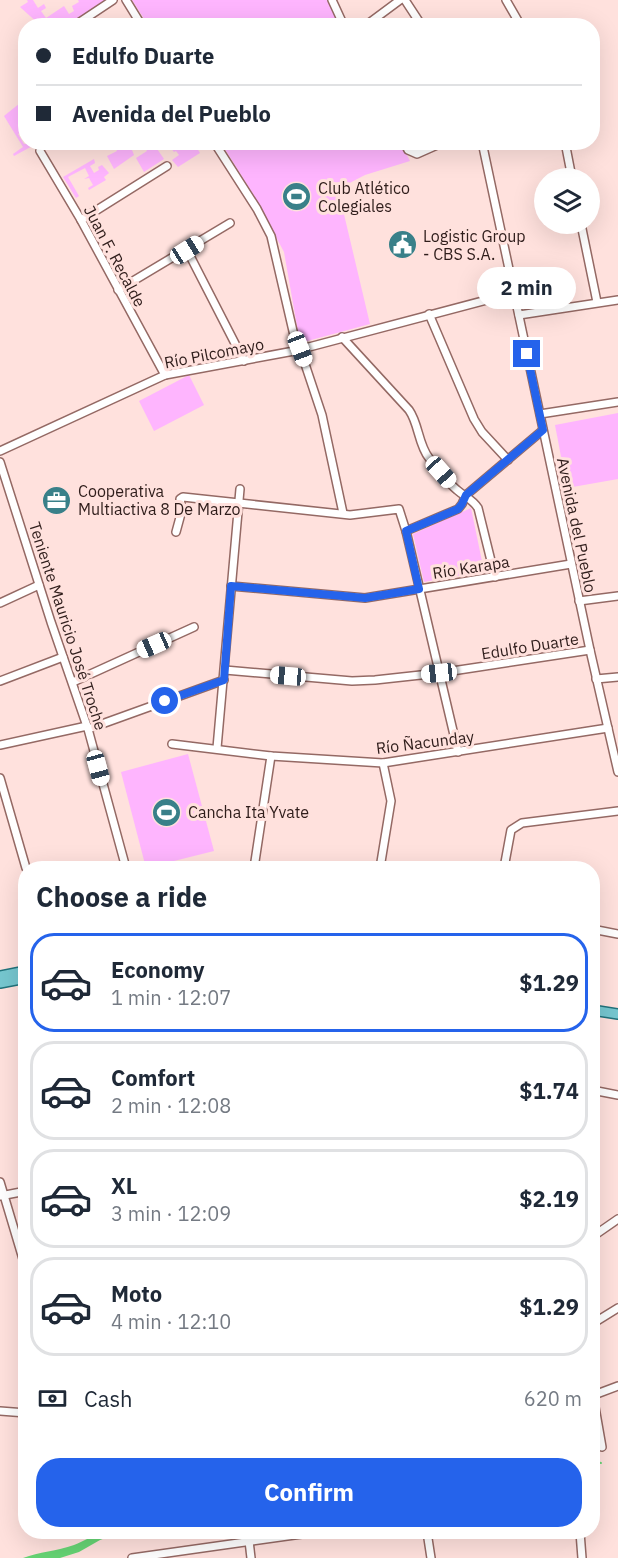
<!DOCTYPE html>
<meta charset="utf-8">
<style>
body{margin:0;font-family:"IBM Plex Sans",sans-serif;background:#f2f2f3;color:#1f2937;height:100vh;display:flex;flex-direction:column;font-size:22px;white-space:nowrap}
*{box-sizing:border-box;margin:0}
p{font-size:20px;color:#747a83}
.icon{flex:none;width:33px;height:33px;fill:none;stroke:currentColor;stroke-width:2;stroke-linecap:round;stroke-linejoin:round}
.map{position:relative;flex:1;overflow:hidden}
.side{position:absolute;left:18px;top:861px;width:582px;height:678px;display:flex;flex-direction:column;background:#fff;border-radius:24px;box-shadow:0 6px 24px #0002}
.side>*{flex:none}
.top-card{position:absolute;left:18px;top:18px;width:582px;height:132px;border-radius:24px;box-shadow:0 6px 24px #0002;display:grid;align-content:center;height:132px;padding:0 18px;background:#fff}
.controls{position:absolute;left:534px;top:168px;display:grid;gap:12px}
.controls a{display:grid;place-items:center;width:66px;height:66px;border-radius:50%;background:#fff;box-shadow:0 6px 24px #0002;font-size:30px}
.end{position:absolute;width:27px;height:27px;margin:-14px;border:8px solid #2563eb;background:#fff;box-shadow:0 0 0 3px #fff}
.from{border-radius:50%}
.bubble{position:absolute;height:42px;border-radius:21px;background:#fff;box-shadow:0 6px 24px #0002;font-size:20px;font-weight:700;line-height:42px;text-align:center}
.car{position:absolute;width:18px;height:36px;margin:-18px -9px;border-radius:8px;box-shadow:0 0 4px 2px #0007;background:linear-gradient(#fff 24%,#345 0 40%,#fff 0 76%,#345 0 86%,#fff 0)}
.top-card b{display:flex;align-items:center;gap:21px;height:57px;font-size:22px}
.top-card b+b{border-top:2px solid #e0e1e3}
.top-card i{width:15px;height:15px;background:#1f2937}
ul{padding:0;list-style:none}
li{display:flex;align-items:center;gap:18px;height:99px;margin:0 12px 9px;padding:0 6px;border:3px solid #e0e1e3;border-radius:24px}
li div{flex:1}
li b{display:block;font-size:22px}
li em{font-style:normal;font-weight:700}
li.on{border-color:#2563eb}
li>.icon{width:54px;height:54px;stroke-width:1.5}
h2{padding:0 18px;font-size:27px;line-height:72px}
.pay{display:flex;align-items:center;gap:15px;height:66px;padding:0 18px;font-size:22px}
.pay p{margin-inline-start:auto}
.cta{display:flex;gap:12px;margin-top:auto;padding:12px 18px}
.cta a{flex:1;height:69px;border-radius:24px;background:#2563eb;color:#fff;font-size:24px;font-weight:700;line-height:69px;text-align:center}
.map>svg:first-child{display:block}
</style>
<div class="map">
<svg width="618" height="1558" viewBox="0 0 618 1558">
<rect width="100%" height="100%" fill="#ffe1dd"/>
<g fill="#feb5fe">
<polygon points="27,0 33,0 38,8 44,4 46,8 41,11 46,18 64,6 69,14 74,11 72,6 79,2 78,0 107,0 67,25 56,25 48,18 40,25 20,7 28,2"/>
<polygon points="132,0 329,0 343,25 148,25"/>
<polygon points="25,99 25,119 23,121 25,123 19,127 21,132 18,134 24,144 38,143 14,156 13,154 23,147 4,116"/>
<polygon points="113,143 153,143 164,159 144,172 136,158 147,151 142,144 132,150 134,155 114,169 107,156 117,151"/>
<polygon points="167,143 189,143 190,145 194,143 200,153 178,167 172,160 179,155 176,151 174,152"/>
<polygon points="221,143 401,143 410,161 365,175 338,189 370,324 300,343 284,252 253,194"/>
<polygon points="94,159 95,163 90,166 94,173 99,170 98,167 102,165 109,173 104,177 106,180 89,190 88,188 93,185 89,178 84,179 89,176 85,168 68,177 79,196 76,198 63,177"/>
<polygon points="189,375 204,405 154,431 139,401"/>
<polygon points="618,413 618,479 567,488 555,425"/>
<polygon points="471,508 484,571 424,582 413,534"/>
<polygon points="188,754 214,851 146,868 121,772"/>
</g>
<path fill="#66d474" d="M104 1532H121L100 1540 79 1552 60 1558H23C39 1552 57 1551 74 1545 84 1541 93 1535 104 1532Z"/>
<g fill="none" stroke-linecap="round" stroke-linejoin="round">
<polyline stroke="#66d474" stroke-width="2" points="592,1461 601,1463"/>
<defs>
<g id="minor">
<polyline points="126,0 142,26"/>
<polyline points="332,0 344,26"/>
<polyline points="405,0 422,26"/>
<polyline points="506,0 521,26"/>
<polyline points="74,26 113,0"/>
<polyline points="365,26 400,0"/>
<polyline points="214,142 257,209 271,236 296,344 304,361 322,415 343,513"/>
<polyline points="404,142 408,150 417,154 444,142"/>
<polyline points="482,142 590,650 618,772"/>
<polyline points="565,142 572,178"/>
<polyline points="40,151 81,220 165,375"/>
<polyline points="81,220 167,166"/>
<polyline points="581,224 597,302"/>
<polyline points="187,250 244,361"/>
<polyline points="118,290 230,223"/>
<polyline points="429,314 474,419 482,432 508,460"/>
<polyline points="519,315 618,300"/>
<path d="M342 337 409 410C419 424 418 444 429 458 437 468 447 482 457 490 465 497 472 499 478 508L495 577"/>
<polyline points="540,414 618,402"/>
<polyline points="0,451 165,375 294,351 513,293"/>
<polyline points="0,462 51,622 88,729 126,868"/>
<polyline points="406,531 458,509 462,504 466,495 543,430"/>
<polyline points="176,532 182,510 180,499 183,497 350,515 399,509 406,531 458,752"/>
<polyline points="231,586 365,598 571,564"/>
<polyline points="579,601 618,596"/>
<polyline points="0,603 39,585"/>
<polyline points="225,670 352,681 375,680 439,673 590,650"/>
<polyline points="596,679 618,677"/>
<polyline points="0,681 63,657"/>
<polyline points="73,682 194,627"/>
<polyline points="88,729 224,680"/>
<polyline points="172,744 271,756 383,763 608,728"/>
<polyline points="0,745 87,726"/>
<polyline points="217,748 240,489"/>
<polyline points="0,778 26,868"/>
<polyline points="254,868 271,756"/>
<polyline points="380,868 391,801 383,763"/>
<polyline points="504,868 511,830 522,823 618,811"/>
<polyline points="592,929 618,934"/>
<polyline points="592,1090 618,1095"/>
<polyline points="0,1182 26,1269"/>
<polyline points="0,1196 26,1191"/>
<polyline points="592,1237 618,1219"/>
<polyline points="592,1324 618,1308"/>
<polyline points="592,1390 602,1447"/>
<polyline points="594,1395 618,1386"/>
<polyline points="0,1411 26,1413"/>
<polyline points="248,1532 251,1558"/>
<polyline points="427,1532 431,1558"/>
<polyline points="580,1532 582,1558"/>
<polyline points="132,1558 316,1532"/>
</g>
<g id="major">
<polyline points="0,976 26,971"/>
<polyline points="0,983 26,978"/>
<polyline points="592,1010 618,1014"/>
</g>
</defs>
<use href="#minor" stroke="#946964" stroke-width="10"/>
<use href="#major" stroke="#21737c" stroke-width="12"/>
<use href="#minor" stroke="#fff" stroke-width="7"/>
<use href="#major" stroke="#76c7d0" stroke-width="9"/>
</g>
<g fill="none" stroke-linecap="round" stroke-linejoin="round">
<polyline stroke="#2563eb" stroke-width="8" points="165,701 224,680 231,586 365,598 419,589 406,531 458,509 462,504 466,495 543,430 527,354"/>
</g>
<defs>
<symbol id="stadium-disc" viewBox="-11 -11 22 22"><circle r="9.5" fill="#398089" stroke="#ffe1dd"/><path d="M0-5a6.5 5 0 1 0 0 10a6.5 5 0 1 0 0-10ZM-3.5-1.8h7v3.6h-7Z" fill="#fff"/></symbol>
<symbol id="civic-disc" viewBox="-11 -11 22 22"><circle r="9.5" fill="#398089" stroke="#ffe1dd"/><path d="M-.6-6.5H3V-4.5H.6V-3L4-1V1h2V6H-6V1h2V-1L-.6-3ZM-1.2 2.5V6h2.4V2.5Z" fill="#fff"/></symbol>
<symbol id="office-disc" viewBox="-11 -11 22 22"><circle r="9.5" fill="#398089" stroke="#ffe1dd"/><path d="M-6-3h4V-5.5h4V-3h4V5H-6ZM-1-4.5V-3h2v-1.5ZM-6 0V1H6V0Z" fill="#fff"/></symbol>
</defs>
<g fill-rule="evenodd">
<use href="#stadium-disc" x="280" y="180" width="33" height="33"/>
<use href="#civic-disc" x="386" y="228" width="33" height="33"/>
<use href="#office-disc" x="40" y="484" width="33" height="33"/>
<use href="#stadium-disc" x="150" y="796" width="33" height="33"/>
</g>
<g text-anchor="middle" stroke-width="6" stroke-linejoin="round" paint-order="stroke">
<g font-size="16" fill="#2f1d1b" stroke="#ffe1dd" text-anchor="start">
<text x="318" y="194">Club Atlético<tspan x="318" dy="18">Colegiales</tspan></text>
<text x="423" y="242">Logistic Group<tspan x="423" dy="18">- CBS S.A.</tspan></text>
<text x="78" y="497">Cooperativa<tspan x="78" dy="18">Multiactiva 8 De Marzo</tspan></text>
<text x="188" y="818">Cancha Ita Yvate</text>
</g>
<g font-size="16" fill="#2f1d1b" stroke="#ffe1dd">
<text transform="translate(115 256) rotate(62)" y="6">Juan F. Recalde</text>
<text transform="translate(214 353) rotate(-11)" y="6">Río Pilcomayo</text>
<text transform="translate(577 525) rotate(78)" y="6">Avenida del Pueblo</text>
<text transform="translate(471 567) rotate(-9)" y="6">Río Karapa</text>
<text transform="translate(68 626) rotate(72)" y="6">Teniente Mauricio José Troche</text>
<text transform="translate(530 646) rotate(-9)" y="6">Edulfo Duarte</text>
<text transform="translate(425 742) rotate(-7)" y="6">Río Ñacunday</text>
</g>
</g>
</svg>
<div class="controls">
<a><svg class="icon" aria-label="layers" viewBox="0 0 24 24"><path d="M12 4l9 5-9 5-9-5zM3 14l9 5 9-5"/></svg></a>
</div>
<i class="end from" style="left:165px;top:701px"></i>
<i class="end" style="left:527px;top:354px"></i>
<div class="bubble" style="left:477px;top:267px;width:99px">2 min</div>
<i class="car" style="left:187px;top:250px;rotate:58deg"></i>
<i class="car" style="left:300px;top:349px;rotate:159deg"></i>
<i class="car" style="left:441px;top:472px;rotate:138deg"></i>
<i class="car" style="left:154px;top:645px;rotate:246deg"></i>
<i class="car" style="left:439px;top:673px;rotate:264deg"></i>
<i class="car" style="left:288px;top:676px;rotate:275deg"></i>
<i class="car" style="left:98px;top:768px;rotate:165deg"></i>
<div class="top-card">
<b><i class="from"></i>Edulfo Duarte</b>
<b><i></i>Avenida del Pueblo</b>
</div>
<section class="side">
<h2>Choose a ride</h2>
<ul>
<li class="on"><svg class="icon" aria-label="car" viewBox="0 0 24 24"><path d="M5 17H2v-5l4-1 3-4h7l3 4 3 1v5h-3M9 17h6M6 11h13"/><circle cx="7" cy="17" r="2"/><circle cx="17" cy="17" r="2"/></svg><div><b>Economy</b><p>1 min · 12:07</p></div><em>$1.29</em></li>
<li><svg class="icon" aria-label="car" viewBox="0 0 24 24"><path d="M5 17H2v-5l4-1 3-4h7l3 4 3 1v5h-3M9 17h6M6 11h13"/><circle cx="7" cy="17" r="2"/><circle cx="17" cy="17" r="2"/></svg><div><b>Comfort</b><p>2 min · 12:08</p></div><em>$1.74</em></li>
<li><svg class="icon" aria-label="car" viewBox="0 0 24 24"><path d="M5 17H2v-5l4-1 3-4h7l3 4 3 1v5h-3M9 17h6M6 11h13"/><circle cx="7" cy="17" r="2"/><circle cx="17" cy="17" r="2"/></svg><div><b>XL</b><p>3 min · 12:09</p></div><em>$2.19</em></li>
<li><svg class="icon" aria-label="car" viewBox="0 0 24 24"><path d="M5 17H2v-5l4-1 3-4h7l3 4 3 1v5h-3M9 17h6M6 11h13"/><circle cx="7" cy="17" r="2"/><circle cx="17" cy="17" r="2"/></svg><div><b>Moto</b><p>4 min · 12:10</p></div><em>$1.29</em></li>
</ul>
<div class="pay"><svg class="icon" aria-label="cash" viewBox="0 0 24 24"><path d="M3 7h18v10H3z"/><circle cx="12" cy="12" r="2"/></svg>Cash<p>620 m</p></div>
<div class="cta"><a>Confirm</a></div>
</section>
</div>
